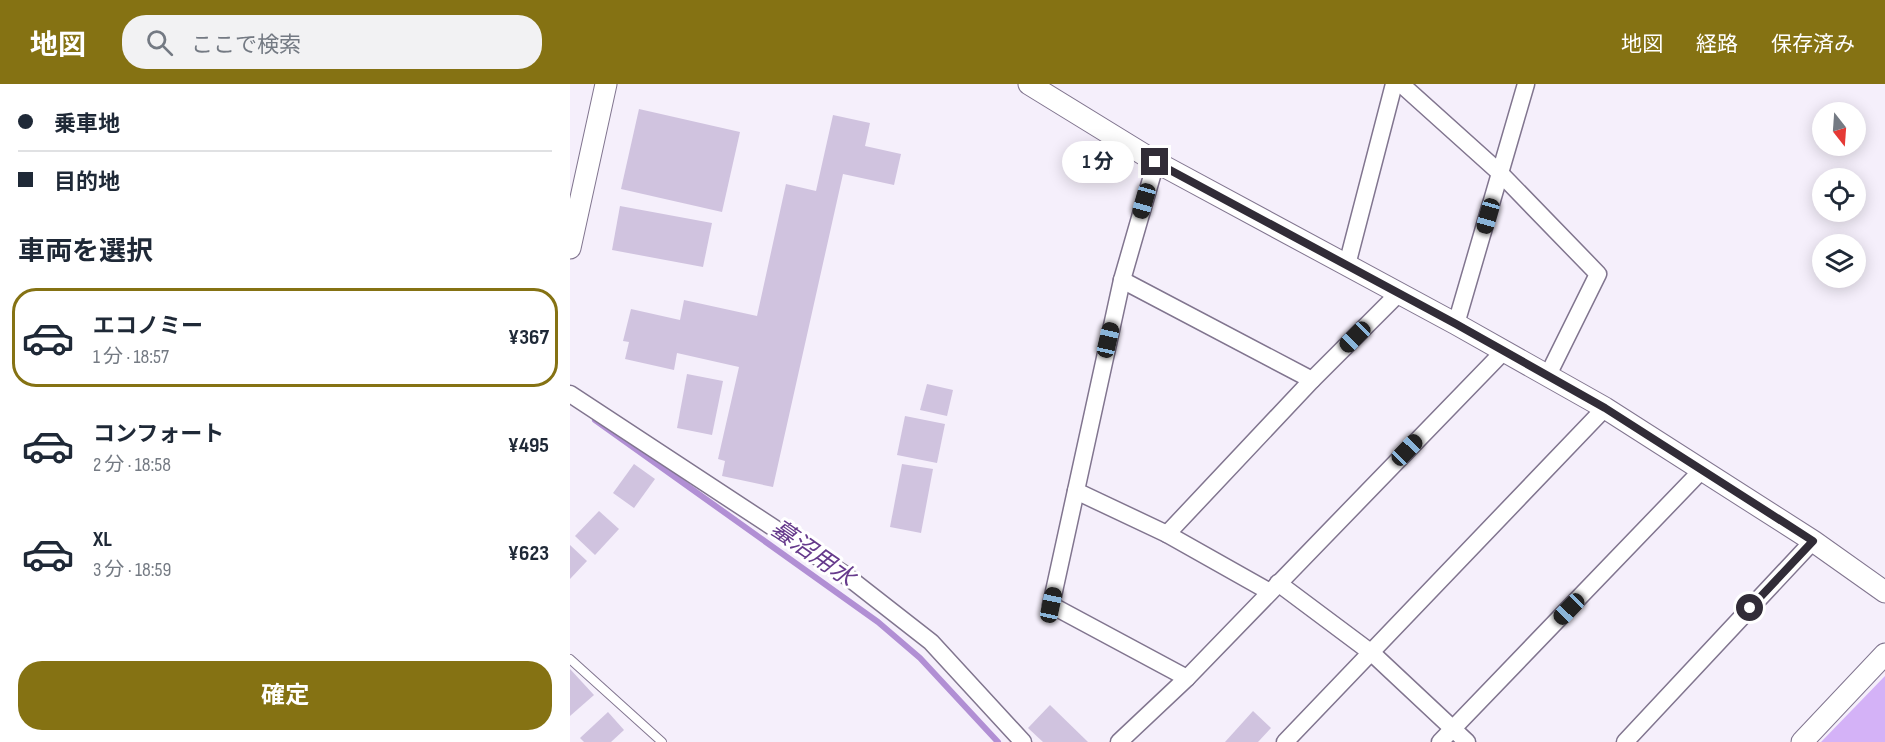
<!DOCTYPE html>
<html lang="ja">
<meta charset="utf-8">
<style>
body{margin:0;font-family:"Sofia Sans Condensed","Noto Sans JP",sans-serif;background:#f2f2f3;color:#1f2937;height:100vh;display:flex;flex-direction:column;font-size:22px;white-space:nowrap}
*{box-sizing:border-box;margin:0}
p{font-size:20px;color:#747a83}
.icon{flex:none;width:33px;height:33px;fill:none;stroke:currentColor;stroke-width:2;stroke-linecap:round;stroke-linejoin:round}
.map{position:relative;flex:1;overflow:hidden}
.drawer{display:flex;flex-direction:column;background:#fff;width:570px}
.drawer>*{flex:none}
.hud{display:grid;align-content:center;height:132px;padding:0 18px;background:#fff}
.needle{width:39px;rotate:163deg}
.controls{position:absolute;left:1242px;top:18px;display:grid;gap:12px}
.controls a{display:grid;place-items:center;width:54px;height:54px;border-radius:50%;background:#fff;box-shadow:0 3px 15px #0003;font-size:30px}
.end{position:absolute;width:27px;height:27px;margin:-14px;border:8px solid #312c37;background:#fff;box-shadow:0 0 0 3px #fff}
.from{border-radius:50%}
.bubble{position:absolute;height:42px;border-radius:21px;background:#fff;box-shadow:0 3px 15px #0003;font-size:20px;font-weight:700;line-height:42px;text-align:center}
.car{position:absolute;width:18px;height:36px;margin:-18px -9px;border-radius:8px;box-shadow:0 0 4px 2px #0007;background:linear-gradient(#222 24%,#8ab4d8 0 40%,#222 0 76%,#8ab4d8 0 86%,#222 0)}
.hud b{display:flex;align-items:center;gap:21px;height:57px;font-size:22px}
.hud b+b{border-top:2px solid #e0e1e3}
.hud i{width:15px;height:15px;background:#1f2937}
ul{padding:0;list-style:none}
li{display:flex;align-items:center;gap:18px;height:99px;margin:0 12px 9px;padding:0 6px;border:3px solid transparent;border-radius:24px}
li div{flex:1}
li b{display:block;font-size:22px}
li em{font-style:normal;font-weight:700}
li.active{border-color:#857213}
li>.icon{width:54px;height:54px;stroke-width:1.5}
h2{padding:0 18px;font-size:27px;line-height:72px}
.cta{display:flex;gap:12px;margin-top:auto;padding:12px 18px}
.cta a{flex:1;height:69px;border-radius:24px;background:#857213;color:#fff;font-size:24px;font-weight:700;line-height:69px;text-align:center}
header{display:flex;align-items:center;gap:36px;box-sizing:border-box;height:84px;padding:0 30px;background:#857213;color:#fff}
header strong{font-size:28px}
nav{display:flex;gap:33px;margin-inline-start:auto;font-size:21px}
.search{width:420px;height:54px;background:#f2f2f3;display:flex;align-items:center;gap:15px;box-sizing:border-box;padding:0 21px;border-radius:24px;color:#747a83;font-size:22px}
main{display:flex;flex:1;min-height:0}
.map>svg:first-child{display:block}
</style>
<header>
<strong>地図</strong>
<div class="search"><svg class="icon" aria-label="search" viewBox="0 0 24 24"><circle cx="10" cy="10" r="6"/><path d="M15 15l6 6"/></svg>ここで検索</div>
<nav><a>地図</a><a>経路</a><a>保存済み</a></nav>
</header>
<main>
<section class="drawer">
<div class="hud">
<b><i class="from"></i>乗車地</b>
<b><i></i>目的地</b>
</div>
<h2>車両を選択</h2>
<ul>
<li class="active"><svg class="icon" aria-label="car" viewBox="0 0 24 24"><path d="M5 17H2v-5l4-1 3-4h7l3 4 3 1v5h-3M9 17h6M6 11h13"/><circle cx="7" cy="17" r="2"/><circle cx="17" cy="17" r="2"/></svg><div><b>エコノミー</b><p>1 分 · 18:57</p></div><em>¥367</em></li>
<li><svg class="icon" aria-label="car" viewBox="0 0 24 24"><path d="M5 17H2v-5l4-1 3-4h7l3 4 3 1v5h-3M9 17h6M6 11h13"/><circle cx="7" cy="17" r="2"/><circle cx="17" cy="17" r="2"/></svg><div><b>コンフォート</b><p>2 分 · 18:58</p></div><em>¥495</em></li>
<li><svg class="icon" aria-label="car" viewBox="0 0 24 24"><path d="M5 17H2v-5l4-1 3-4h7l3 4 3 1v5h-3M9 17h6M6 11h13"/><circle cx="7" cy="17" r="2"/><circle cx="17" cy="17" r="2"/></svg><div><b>XL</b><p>3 分 · 18:59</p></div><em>¥623</em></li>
</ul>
<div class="cta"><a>確定</a></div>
</section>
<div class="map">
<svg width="1315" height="658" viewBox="0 0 1315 658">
<rect width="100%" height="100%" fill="#f5effb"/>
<polygon fill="#d4b2f7" points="1315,592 1315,658 1251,658"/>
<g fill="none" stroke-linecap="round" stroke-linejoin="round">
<polyline stroke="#b18fd4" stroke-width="6" points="25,336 308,538 350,574 428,658"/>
</g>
<g fill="#d0c3df">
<polygon points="69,25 170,48 152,128 51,105"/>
<polygon points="263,31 300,39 295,62 331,70 324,101 273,90 203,403 152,392 155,377 148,375 169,283 107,269 104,286 55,275 59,258 53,257 61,225 110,236 114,216 187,232 216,100 246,107"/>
<polygon points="50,122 142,139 133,183 42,166"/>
<polygon points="117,290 153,297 142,351 107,344"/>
<polygon points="357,300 383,306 377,332 350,326"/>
<polygon points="335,332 375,340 367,379 327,371"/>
<polygon points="64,380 85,395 64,424 43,409"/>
<polygon points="332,380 363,385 351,449 320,443"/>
<polygon points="29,427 49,445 25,471 5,452"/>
<polygon points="0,461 17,477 0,495"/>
<polygon points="0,585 24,611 0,632"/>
<polygon points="480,621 518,658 473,658 458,644"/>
<polygon points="683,627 701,644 688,658 655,658"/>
<polygon points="38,628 54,646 41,658 14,658 10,654"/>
</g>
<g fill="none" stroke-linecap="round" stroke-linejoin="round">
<defs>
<polyline id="service" points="0,575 92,658"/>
<g id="minor">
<polyline points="831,0 930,89 1028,190 978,291"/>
<polyline points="586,78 552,196 481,521 617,594"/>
<polyline points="777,181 824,0"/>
<polyline points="552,196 742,296"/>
<polyline points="886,240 956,0"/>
<polyline points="0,310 274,490 361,558 453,658"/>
<polyline points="506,407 597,450 700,508"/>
<polyline points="597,450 742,296 828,210"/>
<polyline points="708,499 803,570 897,658"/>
<polyline points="549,658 617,594 934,267"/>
<polyline points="715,658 1035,324"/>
<polyline points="870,658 1131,387"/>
<polyline points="1055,658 1243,457"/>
</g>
<g id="tertiary">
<polyline points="459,0 586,78 886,240 1035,324 1243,457 1315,508"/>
<polyline points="0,164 36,0"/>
<polyline points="1232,658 1315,570"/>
</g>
</defs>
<use href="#service" stroke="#81758f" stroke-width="10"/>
<use href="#minor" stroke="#81758f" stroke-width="19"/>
<use href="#tertiary" stroke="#81758f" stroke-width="23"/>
<use href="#service" stroke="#fff" stroke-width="8"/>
<use href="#minor" stroke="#fff" stroke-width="16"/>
<use href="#tertiary" stroke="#fff" stroke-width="21"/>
</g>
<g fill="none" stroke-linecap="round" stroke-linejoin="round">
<polyline stroke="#312c37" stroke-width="8" points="585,78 886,240 1035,324 1243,457 1180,524"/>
</g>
<g text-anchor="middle" stroke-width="6" stroke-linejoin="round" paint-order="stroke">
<g font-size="24" font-style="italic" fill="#663a8c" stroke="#fff">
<text transform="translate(243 469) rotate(35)" y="8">蟇沼用水</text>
</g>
</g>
</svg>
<div class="controls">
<a><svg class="needle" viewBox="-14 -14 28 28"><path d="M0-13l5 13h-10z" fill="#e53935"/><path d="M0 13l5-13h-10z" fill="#747a83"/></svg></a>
<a><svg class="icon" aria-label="locate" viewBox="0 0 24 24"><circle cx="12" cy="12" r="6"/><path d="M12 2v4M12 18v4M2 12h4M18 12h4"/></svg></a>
<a><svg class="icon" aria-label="layers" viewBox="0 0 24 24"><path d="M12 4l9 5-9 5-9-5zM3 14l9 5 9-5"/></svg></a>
</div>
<i class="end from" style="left:1180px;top:524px"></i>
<i class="end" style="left:585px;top:78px"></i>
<div class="bubble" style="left:492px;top:57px;width:72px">1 分</div>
<i class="car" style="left:574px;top:117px;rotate:196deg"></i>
<i class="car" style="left:918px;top:132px;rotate:196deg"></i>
<i class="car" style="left:785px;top:253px;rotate:225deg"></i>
<i class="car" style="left:538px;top:256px;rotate:13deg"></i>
<i class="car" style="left:837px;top:366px;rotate:44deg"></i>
<i class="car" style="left:481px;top:521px;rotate:12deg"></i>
<i class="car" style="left:999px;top:525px;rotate:224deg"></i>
</div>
</main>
